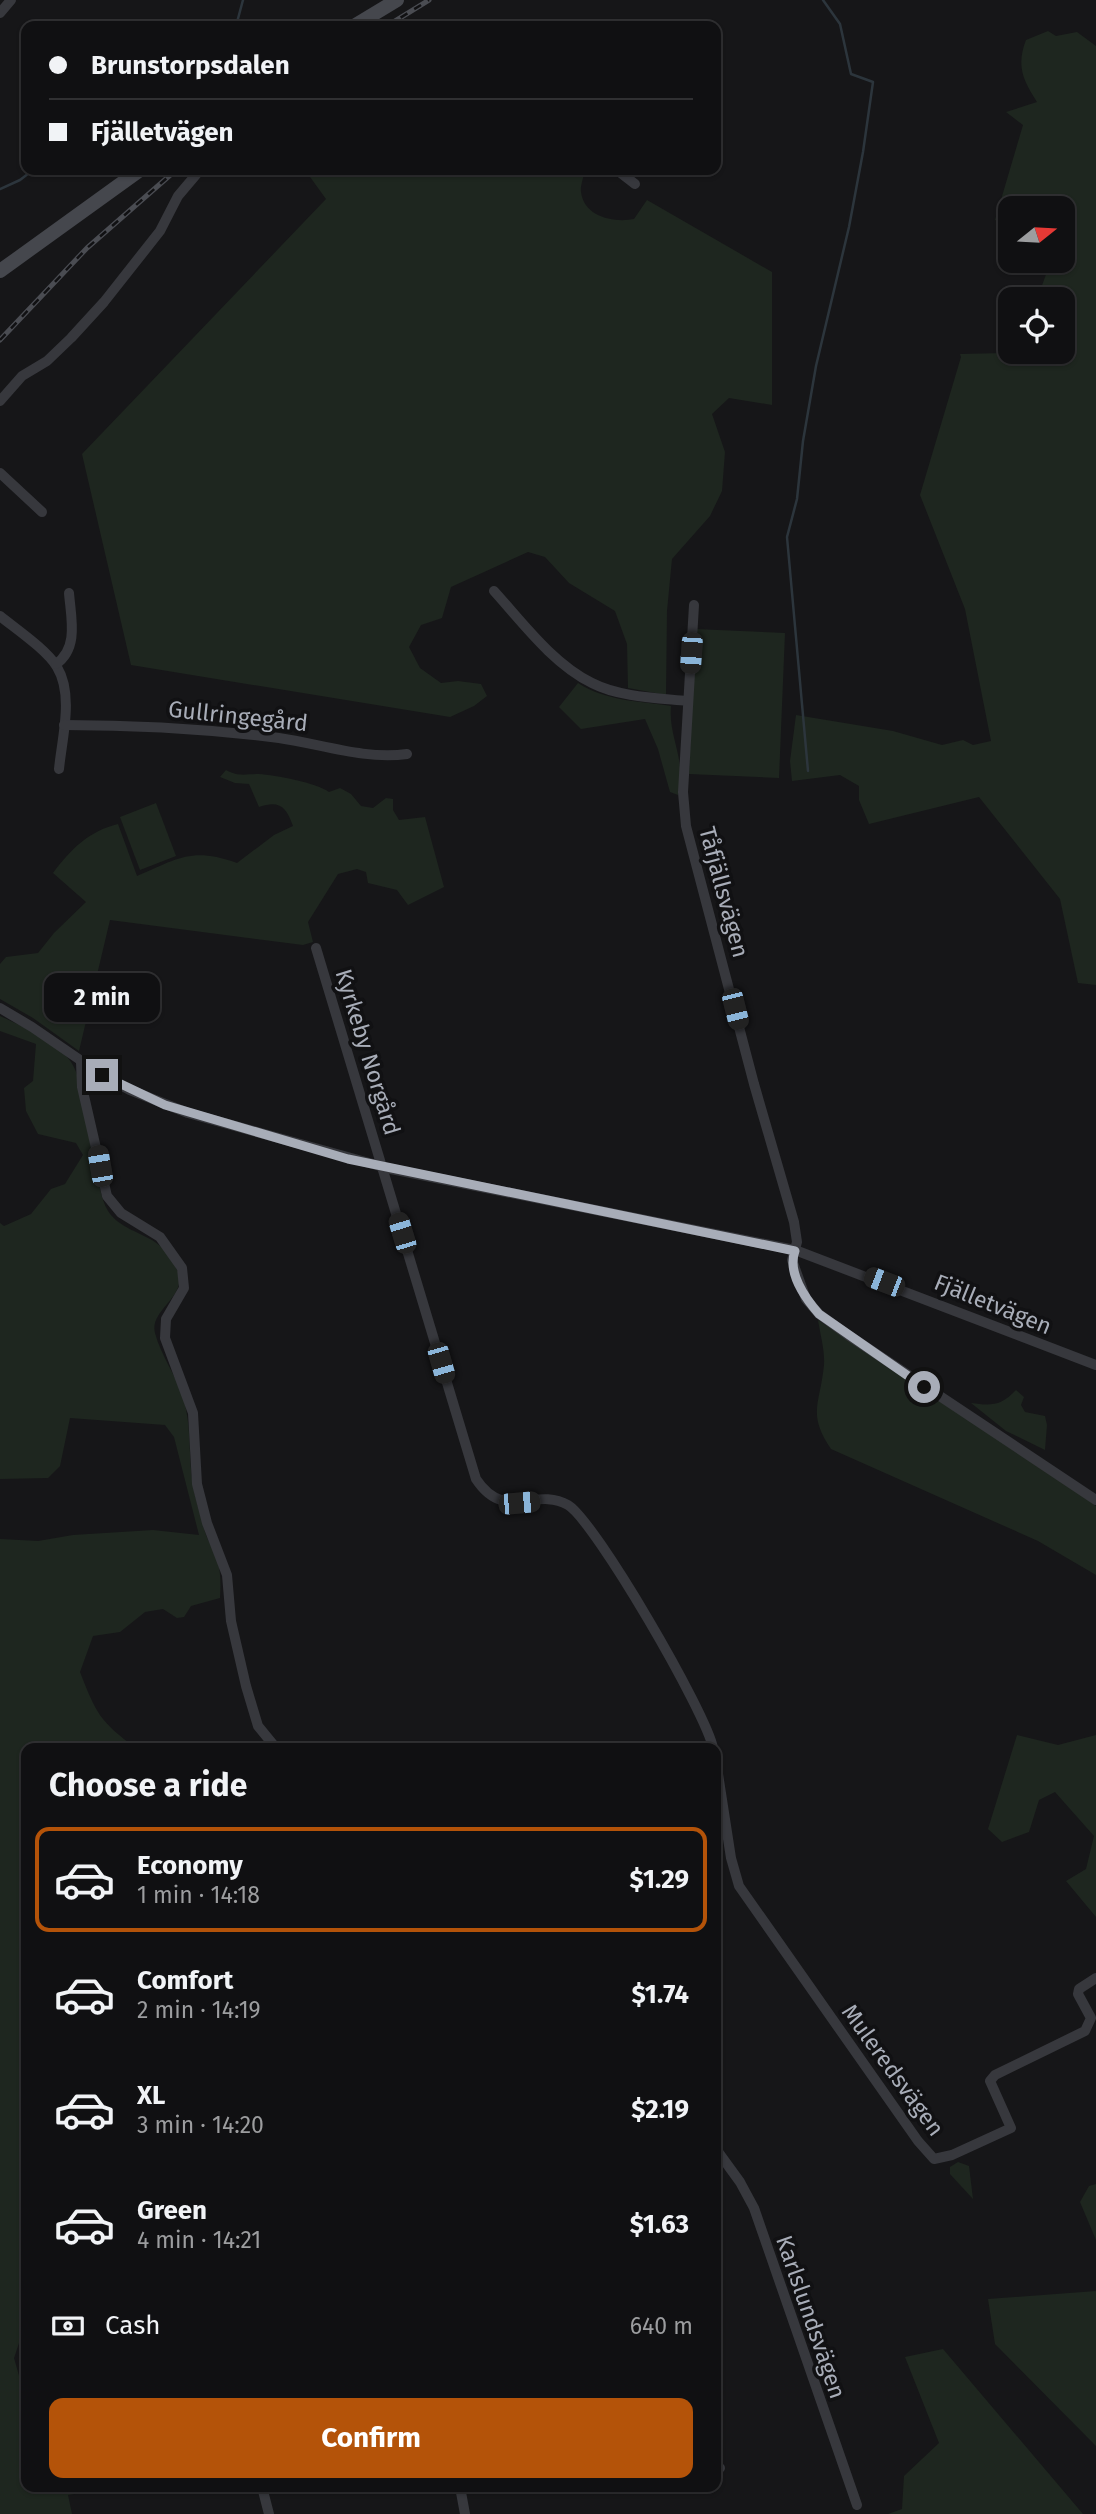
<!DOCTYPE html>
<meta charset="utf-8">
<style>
body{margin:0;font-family:"Fira Sans",sans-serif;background:#1e1e20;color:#f1f3f6;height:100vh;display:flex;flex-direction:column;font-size:26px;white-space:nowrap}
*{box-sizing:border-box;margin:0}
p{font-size:23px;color:#9c9d9f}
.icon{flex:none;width:38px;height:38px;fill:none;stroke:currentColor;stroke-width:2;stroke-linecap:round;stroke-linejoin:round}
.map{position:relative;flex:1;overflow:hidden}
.drawer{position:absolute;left:21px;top:1743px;width:700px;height:749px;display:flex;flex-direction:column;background:#101012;border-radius:14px;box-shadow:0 2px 5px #0004,0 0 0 2px #303032}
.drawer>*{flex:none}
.banner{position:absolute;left:21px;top:21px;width:700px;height:154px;border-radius:14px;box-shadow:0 2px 5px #0004,0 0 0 2px #303032;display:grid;align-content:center;height:154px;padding:0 28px;background:#101012}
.needle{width:46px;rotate:72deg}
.tools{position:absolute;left:998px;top:196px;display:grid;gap:14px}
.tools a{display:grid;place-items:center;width:77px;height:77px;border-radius:14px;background:#101012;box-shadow:0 2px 5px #0004,0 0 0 2px #303032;font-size:35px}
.end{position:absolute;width:32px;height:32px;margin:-16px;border:9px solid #a8adb8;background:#111;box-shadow:0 0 0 4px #111}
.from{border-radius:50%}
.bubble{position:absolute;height:49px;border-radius:14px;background:#101012;box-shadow:0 2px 5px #0004,0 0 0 2px #303032;font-size:23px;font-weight:700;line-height:49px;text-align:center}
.car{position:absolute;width:21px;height:42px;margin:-21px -10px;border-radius:9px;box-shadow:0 0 5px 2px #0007;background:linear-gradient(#222 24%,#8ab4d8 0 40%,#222 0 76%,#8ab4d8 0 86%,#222 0)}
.banner b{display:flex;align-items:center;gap:24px;height:66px;font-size:26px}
.banner b+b{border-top:2px solid #303032}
.banner i{width:18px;height:18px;background:#f1f3f6}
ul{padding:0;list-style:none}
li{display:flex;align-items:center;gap:21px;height:105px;margin:0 14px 10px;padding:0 14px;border:4px solid transparent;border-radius:14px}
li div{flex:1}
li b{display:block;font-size:26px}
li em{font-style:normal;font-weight:700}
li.active{border-color:#b45309}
li>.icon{width:63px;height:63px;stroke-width:1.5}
h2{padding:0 28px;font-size:32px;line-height:84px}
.pay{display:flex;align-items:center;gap:18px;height:77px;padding:0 28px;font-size:26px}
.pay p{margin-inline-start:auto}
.cta{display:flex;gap:14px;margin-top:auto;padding:14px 28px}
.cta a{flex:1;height:80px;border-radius:14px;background:#b45309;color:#fff;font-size:28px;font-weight:700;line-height:80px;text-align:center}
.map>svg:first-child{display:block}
</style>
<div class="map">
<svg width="1096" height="2514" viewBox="0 0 1096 2514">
<rect width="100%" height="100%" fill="#161618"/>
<g fill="#1e261f">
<path d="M1048 31 1056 36 1077 32 1096 46V985L1078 983 1060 899 979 797 869 824 859 800V786L840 775 792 781 790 761 796 715 893 731 942 745 963 740 973 745 991 741 965 609 920 495 961 357 960 354 1062 352V299H1037L1051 261H1062V208H1010V227L995 220 1023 125 1006 112 1037 102C1023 80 1016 66 1026 40Z"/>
<path d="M305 170H585C584 176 580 186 581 192 584 217 614 223 634 219L647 200 772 272V405L729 398 712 414 725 452 722 491 710 516 672 559 667 611 666 695 628 688 627 644 615 611 569 583 545 557 528 552 451 587 442 618 421 625 409 647 420 668 441 683 458 681 481 684 487 696 474 706 450 717 131 665 82 454 326 199Z"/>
<polygon points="695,629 785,633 779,778 689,774"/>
<path d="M578 683C606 701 638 701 671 706 668 738 687 758 678 795L670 792 658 749 645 719 581 729 559 707Z"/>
<path d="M226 770C238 777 246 774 259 774 275 775 317 783 329 792L340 788 351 794 361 806 373 808 386 798 393 799V810L399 820 425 817 444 887 408 905 397 890 368 883 366 872 357 869 338 874 308 922 313 942 303 945 110 920 79 1051 33 1018 0 999V964L6 957 38 953 54 933 86 902 53 873C71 849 89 831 118 824L137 876C179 858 192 847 237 863L274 835 293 826C286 807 280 800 259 807L249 784 235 783 220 777Z"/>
<polygon points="156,803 176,856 140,870 120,817"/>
<path d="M0 1016C20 1025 59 1043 71 1062 84 1081 90 1140 96 1165 99 1179 100 1198 108 1211 126 1238 163 1230 178 1272 187 1297 149 1310 155 1333 161 1356 176 1375 183 1397 192 1426 188 1456 193 1486 196 1501 201 1517 205 1532 207 1539 211 1545 214 1551 221 1567 221 1581 220 1598L191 1606 184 1617 177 1618 163 1609 145 1612 120 1632 93 1636 80 1672C96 1713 100 1722 136 1748H26V2328H24L14 2358 26 2400V2487H118L68 2495 72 2514H0V1539L38 1541 73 1535 153 1530 199 1535 174 1437 165 1425 70 1418 60 1466 48 1478 0 1479V1223L4 1226 31 1214 51 1189 65 1184 83 1155 76 1143 38 1134 26 1111 24 1088 33 1081 36 1044 0 1031Z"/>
<path d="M818 1320 1045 1468 1096 1506V1575L1038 1541 831 1449C807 1413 820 1405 824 1365 825 1350 820 1334 818 1320Z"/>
<path d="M1016 1390 1024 1397 1021 1405 1025 1412 1045 1416 1047 1425 1045 1450 1006 1431 971 1403C991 1406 1001 1406 1016 1390Z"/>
<polygon points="1017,1735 1058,1745 1096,1735 1096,1917 1066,1881 1086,1869 1094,1836 1055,1792 1039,1800 1029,1832 1002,1842 988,1829"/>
<polygon points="958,2162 969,2166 973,2199 950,2174 950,2167"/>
<polygon points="1096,2184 1096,2240 1080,2202 1089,2186"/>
<polygon points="1096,2291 1096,2446 995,2344 988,2299"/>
<polygon points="943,2349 1083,2514 888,2514 902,2509 904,2476 939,2443 905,2357"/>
</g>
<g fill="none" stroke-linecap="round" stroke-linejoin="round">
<g stroke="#2c353c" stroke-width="2.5">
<polyline points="236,26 243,0"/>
<polyline points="0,189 20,180 33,170"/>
<polyline points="808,771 787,537 797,499 803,441 816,366 849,227 863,152 873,82 851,74 840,24 823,0"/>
</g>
<g stroke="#37383d" stroke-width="10">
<polyline points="0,13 11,0"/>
<polyline points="432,26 433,26"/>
<polyline points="617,170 635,184"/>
<polyline points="0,401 22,376 47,361 71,338 104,302 160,231 178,196 200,170"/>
<polyline points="0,473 42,512"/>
<path d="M494 591C522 622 553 664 592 683 619 697 657 698 687 701"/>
<polyline points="694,605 683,792 686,826 754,1084 794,1222 797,1242 792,1260 806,1299 819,1314 848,1335 1096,1500"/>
<path d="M0 616C16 629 47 650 57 667 74 695 62 738 59 769"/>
<path d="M56 664C79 648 71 618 69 593"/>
<path d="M64 725C136 725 207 729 279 738 321 744 365 760 407 754"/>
<path d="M316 948 476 1479C505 1523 535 1486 568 1505 595 1521 707 1714 713 1748"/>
<polyline points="0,1008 32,1027 102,1075 130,1090 188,1113 391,1169 795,1250 1096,1365"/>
<polyline points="81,1062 82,1087 107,1196 121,1213 160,1237 182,1268 184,1288 166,1319 165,1338 193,1413 197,1484 207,1523 227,1575 231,1621 246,1686 258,1726 276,1748"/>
<polyline points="716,1761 731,1858 739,1886 918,2141 934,2159 952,2155 1011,2128 990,2081 995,2075 1085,2031 1091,2018 1078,1994 1079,1989 1096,1978"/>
<polyline points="716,2149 740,2182 754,2208 857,2505"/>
<polyline points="716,2469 720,2468"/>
<polyline points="262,2487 269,2514"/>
<polyline points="460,2487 465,2514"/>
</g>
<g stroke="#45474d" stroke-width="14">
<polyline points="354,26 397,0"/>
<polyline points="0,271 140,170"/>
</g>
<defs>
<g id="rail">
<polyline points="387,26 429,0"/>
<polyline points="0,340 87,248 176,170"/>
</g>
</defs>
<use href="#rail" stroke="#4a4c52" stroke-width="5"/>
<use href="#rail" stroke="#111113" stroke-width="2.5" stroke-dasharray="8" stroke-linecap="butt"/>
</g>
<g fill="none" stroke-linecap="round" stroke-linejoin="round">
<path stroke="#a8adb8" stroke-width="9" d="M102 1075 165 1105 348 1159 795 1251C787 1272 805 1298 819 1314L924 1387"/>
</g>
<g text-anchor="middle" stroke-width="7" stroke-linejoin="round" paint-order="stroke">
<g font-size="23" fill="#a8adb8" stroke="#111113">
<text transform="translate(238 716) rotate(6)" y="8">Gullringegård</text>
<text transform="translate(724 892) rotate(75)" y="8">Tåfjällsvägen</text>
<text transform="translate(368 1052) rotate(73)" y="8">Kyrkeby Norgård</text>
<text transform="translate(993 1304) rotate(22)" y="8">Fjälletvägen</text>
<text transform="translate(893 2070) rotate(54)" y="8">Muleredsvägen</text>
<text transform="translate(811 2317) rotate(71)" y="8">Karlslundsvägen</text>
</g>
</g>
</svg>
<div class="tools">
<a><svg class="needle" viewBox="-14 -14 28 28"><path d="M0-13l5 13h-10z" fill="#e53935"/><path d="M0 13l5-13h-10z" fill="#9c9d9f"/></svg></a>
<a><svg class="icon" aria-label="locate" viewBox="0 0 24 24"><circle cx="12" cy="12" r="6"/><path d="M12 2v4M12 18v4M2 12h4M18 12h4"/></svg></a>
</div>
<i class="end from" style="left:924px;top:1387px"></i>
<i class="end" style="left:102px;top:1075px"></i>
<div class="bubble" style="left:44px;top:973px;width:116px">2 min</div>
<i class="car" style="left:691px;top:653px;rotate:184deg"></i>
<i class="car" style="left:735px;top:1009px;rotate:166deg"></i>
<i class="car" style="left:100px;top:1166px;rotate:350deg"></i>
<i class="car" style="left:402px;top:1233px;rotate:343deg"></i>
<i class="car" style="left:884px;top:1282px;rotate:291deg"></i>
<i class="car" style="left:441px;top:1363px;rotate:164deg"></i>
<i class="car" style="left:519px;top:1503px;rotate:85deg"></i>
<div class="banner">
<b><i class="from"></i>Brunstorpsdalen</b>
<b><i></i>Fjälletvägen</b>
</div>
<section class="drawer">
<h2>Choose a ride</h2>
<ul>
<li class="active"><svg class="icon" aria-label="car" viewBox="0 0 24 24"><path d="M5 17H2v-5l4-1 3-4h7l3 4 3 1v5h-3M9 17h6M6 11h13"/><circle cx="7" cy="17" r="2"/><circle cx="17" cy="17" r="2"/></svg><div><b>Economy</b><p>1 min · 14:18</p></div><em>$1.29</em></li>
<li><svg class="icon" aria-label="car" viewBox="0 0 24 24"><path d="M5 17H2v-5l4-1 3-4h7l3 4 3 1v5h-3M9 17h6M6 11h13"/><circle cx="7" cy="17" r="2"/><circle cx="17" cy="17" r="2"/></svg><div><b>Comfort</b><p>2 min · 14:19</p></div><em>$1.74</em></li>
<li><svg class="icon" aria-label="car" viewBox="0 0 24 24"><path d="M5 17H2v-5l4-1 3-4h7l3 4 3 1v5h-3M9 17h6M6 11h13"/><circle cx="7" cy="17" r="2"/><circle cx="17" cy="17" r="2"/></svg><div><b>XL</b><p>3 min · 14:20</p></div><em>$2.19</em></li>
<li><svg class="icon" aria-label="car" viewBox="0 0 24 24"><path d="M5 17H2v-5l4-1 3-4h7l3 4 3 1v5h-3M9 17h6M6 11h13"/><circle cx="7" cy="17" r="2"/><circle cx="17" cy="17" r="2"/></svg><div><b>Green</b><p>4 min · 14:21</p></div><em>$1.63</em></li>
</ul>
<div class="pay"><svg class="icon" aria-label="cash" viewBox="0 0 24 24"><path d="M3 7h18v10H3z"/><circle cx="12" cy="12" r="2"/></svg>Cash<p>640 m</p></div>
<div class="cta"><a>Confirm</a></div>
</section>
</div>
